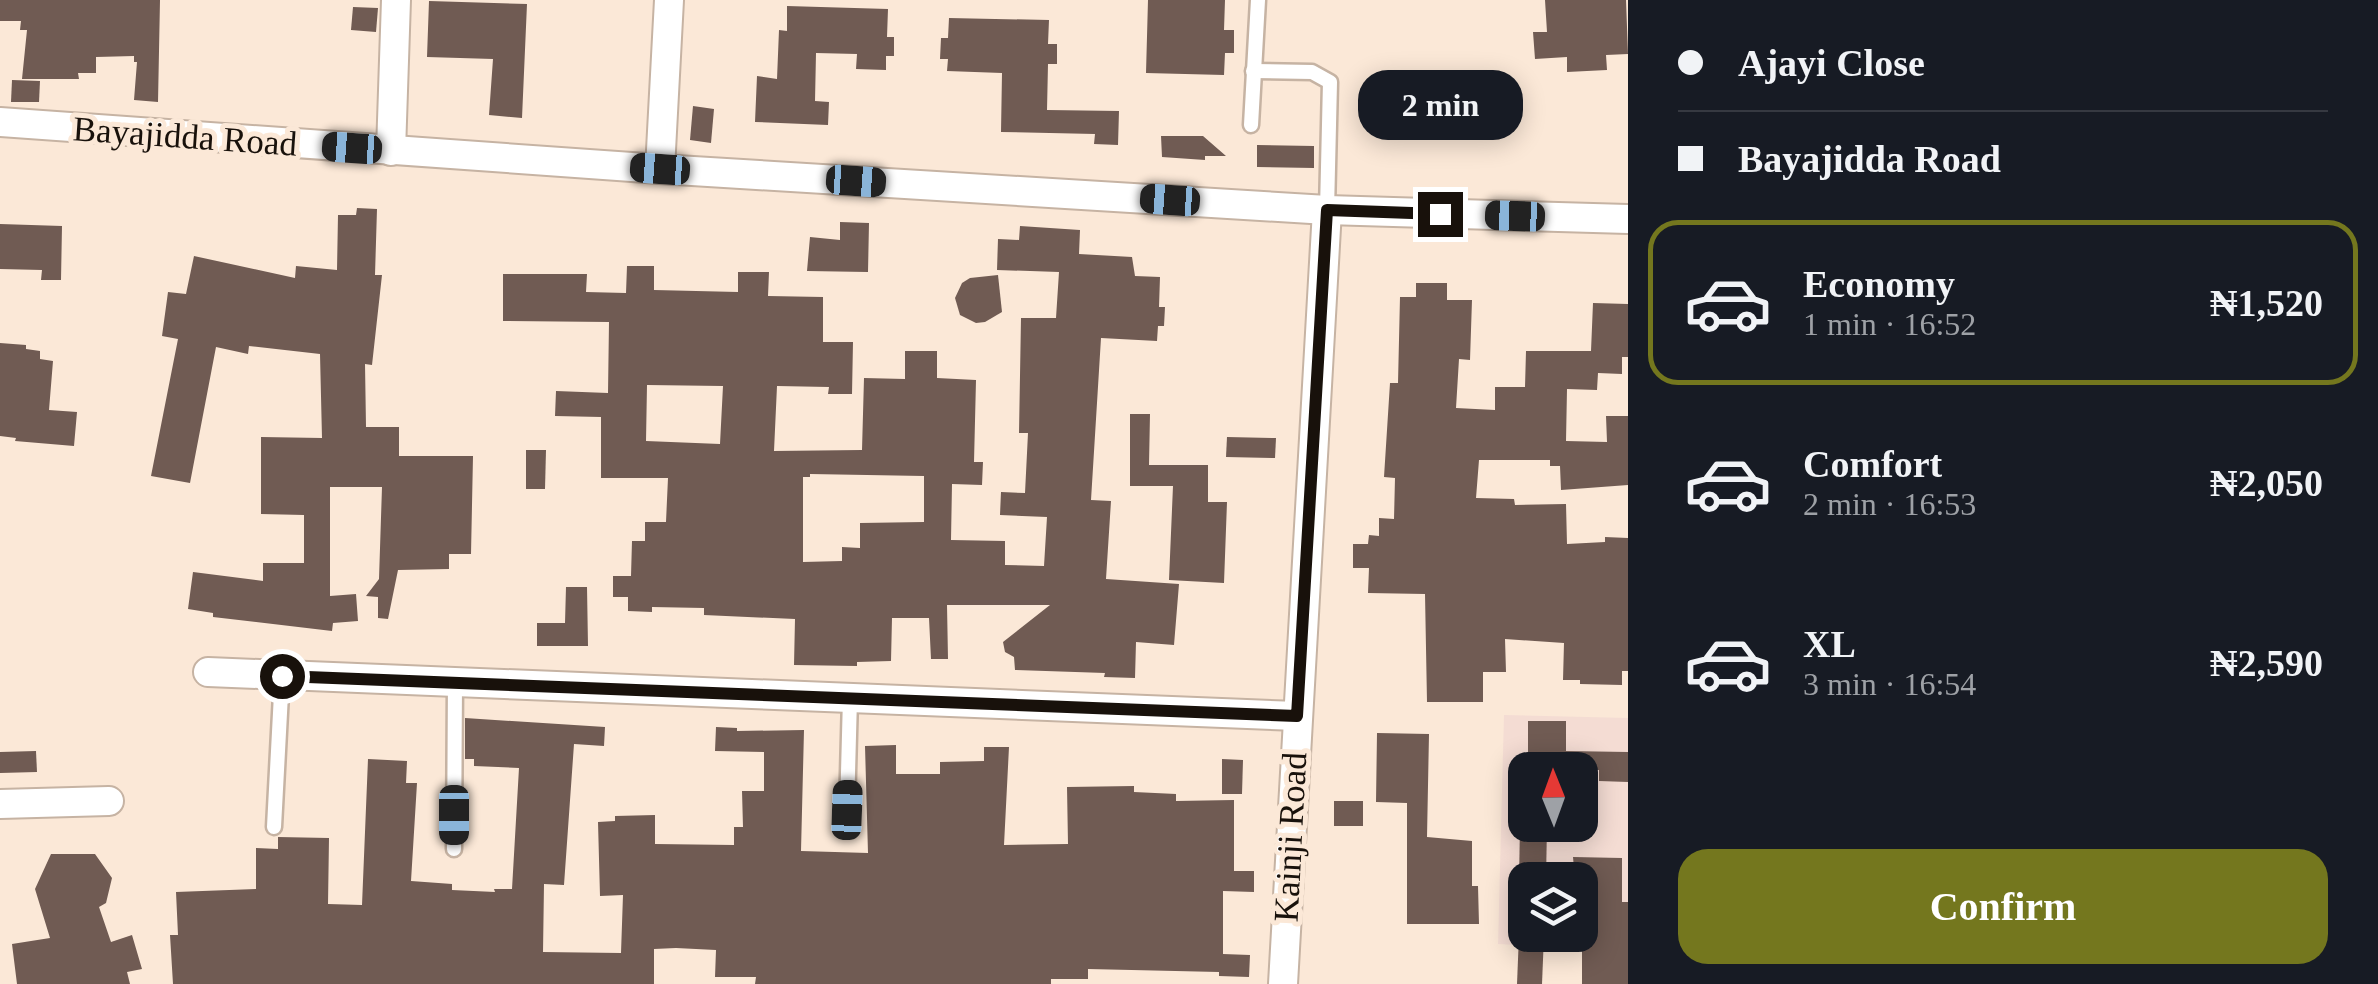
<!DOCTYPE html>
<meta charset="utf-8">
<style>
body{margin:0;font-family:"Times New Roman",serif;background:#20242c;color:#f1f3f6;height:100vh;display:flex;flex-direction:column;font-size:38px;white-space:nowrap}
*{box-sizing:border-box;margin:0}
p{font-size:32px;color:#9ea1a6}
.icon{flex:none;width:55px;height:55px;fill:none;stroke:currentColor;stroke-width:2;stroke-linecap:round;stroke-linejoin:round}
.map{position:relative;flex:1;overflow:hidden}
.panel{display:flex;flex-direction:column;background:#171b24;width:750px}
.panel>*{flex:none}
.banner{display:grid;align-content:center;height:220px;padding:0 50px;background:#171b24}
.needle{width:65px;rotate:359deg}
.fabs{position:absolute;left:1508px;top:752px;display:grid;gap:20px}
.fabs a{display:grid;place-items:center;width:90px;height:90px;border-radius:20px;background:#171b24;box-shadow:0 5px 25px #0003;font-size:50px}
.end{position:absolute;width:45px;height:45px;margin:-22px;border:12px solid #18110b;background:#fff;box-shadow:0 0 0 5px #fff}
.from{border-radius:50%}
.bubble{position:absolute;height:70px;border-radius:30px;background:#171b24;box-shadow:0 5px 25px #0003;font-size:32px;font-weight:700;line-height:70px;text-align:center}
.car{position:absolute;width:30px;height:60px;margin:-30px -15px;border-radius:12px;box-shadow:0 0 8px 2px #0007;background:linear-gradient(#222 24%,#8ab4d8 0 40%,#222 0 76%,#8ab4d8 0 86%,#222 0)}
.banner b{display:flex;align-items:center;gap:35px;height:95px;font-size:38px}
.banner b+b{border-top:2px solid #363941}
.banner i{width:25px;height:25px;background:#f1f3f6}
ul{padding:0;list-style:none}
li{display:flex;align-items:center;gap:30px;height:165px;margin:0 20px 15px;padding:0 30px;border:5px solid transparent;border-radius:30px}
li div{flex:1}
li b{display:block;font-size:38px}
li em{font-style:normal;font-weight:700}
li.active{border-color:#74771e}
li>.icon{width:90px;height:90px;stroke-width:1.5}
.button{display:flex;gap:20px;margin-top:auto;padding:20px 50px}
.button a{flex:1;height:115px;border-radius:30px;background:#74771e;color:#fff;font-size:40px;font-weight:700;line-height:115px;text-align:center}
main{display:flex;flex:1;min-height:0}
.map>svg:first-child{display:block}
</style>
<main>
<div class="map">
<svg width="1628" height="984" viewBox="0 0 1628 984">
<rect width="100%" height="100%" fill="#fbe8d7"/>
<path fill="#f4dcd3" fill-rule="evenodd" d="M1504 715 1628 718V951L1498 944ZM1525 770H1580V825H1525ZM1525 880H1580V935H1525Z"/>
<g fill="#705b53" fill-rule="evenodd">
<polygon points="0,0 160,0 158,102 134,100 137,62 134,62 134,56 96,57 96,73 78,73 79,79 22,79 27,30 20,30 21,21 0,21"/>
<polygon points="1148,0 1225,0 1224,30 1234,30 1234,53 1225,53 1224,75 1146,73"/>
<polygon points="1545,0 1626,0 1628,54 1606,55 1607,70 1567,72 1567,57 1535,59 1533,32 1547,32"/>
<polygon points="429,1 527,4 522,118 489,115 493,59 427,57"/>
<polygon points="787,6 888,9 887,37 894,37 894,56 886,56 886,70 856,69 857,54 816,53 815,101 829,102 828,125 755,122 757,76 777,79 779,30 787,31"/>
<polygon points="353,7 378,8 376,32 351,30"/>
<polygon points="949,18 1049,20 1048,44 1057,44 1057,64 1048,64 1047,110 1119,111 1118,145 1094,144 1095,134 1001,132 1002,73 947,71 948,59 940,59 941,38 948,38"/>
<polygon points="12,80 40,81 39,102 11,102"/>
<polygon points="693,106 714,109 711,143 690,140"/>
<polygon points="1161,136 1203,136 1226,156 1205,156 1205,160 1162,157"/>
<polygon points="1257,145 1314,146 1314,168 1257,167"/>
<polygon points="357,208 377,209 375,275 382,275 372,365 365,364 366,427 399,427 399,456 473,456 471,554 449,554 449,569 398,570 388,619 378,618 378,597 366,596 379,579 382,487 330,487 330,596 356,594 358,621 333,623 332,631 213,617 213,613 188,609 193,572 263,581 263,563 304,563 304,515 261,514 261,437 322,438 320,354 249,346 248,354 216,347 190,483 151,476 178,339 162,336 168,292 186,294 194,256 295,278 296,266 337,270 338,215 356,215"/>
<polygon points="840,222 869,223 868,272 807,271 810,237 840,240"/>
<polygon points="0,224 62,226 61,280 41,280 42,270 0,269"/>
<path d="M1020 226 1080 230 1079 254 1132 257 1135 276 1160 277 1159 307H1165L1164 326H1158L1157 341 1101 338 1091 500 1111 501 1106 579 1179 584 1174 645 1136 642 1135 678 1104 677 1105 673 1015 670 1014 657 1005 652 1003 642 1050 605H947L948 659H931L929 618H892L891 661 857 662V666L794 665 795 619 704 615V608L652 607V612L628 611V597H613V576H631L632 541H645V522H666L668 478H601V417L555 416 556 391 608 393 609 322 503 321V274H587L586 292 626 293 627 266H654V290L738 292V272H769L768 296 823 297V342H853L852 394H828L829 387 777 386 774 451 862 450 864 378 905 379V351H937V378L976 380 974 462H983L982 485 952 484 951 540 1005 541V565L1044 566 1047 517 1000 515 1001 492 1025 493 1028 433H1019L1021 318H1056L1059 272 997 270 998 239 1019 240ZM647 385 723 386 720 444 646 441ZM810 474 924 476V522L860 523V548L842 547V561L803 562V477H810Z"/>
<polygon points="998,275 1002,312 985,322 976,323 960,315 955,298 962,283 970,278"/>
<polygon points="1416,283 1447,283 1447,300 1472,300 1470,360 1459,359 1456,408 1495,410 1495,387 1525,387 1526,351 1591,351 1593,303 1628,304 1628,357 1622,357 1622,374 1598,373 1597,390 1567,389 1566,441 1607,442 1606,416 1628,416 1628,485 1561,490 1560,466 1550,466 1550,460 1479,460 1476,498 1514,499 1515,505 1566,504 1567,544 1605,542 1605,537 1628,538 1628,671 1622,671 1622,685 1580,684 1580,680 1563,680 1564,643 1505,639 1506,672 1483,672 1483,702 1427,702 1425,594 1368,593 1369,568 1353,568 1353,544 1368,544 1369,535 1379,536 1379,518 1394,519 1395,478 1384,477 1390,383 1398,383 1400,297 1416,297"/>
<polygon points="0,343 26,345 26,349 40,351 40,359 53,361 49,410 77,412 74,446 15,441 16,438 0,436"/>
<polygon points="1130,414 1150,414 1149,465 1208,465 1208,502 1227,502 1224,583 1169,580 1173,486 1130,486"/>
<polygon points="1227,437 1276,438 1275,458 1226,457"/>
<polygon points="526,450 546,450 545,489 526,489"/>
<polygon points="566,587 587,587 588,646 537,646 537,623 565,623"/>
<polygon points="465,718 605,727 604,746 574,744 564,885 544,884 543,952 621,953 623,895 600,896 598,822 615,821 615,816 655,815 655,844 734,845 734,827 743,827 742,791 764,791 764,752 715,751 716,727 737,728 737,731 804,730 801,851 868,853 865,746 896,745 896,774 940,774 940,762 984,761 984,747 1009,747 1004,845 1068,844 1067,787 1134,786 1134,792 1176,794 1176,801 1234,800 1234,871 1254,871 1254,892 1223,891 1223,954 1250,955 1249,977 1219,976 1219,972 1088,969 1088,979 1051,979 1051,984 755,984 756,977 715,977 716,950 676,948 654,949 654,984 173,984 170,935 178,935 176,892 256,889 256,848 278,849 278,837 329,838 328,904 362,905 368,759 407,761 406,783 417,783 411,881 452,884 452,890 495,892 494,889 512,889 519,768 474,766 474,759 465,759"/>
<polygon points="1528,721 1566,721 1566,751 1628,752 1628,782 1599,781 1599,770 1528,770"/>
<polygon points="1377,733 1429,734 1427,837 1472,841 1472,886 1478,886 1479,924 1407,924 1407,803 1376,802"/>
<polygon points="36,751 37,772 0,773 0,752"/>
<polygon points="1222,759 1243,760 1242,794 1222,794"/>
<rect x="1334" y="801" width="29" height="25"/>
<polygon points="1520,825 1547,825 1546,880 1519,880"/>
<polygon points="51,854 95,854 112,878 106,903 99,907 111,942 132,935 142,969 127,972 130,984 17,984 12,944 50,938 35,889"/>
<polygon points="1573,857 1622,858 1622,902 1628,902 1628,984 1582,984 1582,880 1575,880"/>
<polygon points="1519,935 1544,935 1542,984 1517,984"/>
</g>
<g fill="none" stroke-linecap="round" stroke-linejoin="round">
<defs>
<g id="lane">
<polyline points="1253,71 1312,72 1330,82 1327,210"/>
<polyline points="1251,125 1258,0"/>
<polyline points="847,810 850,698"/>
<polyline points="274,827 282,675"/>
<polyline points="454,849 455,682"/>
</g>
<g id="street">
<polyline points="0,122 660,169 1327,210 1628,219"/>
<polyline points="391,151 396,0"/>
<polyline points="660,169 669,0"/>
<polyline points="208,672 1297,716"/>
<polyline points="0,804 109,801"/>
<polyline points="1283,984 1327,210"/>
</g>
</defs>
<use href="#lane" stroke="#c6b3a3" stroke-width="19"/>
<use href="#street" stroke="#c6b3a3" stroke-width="32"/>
<use href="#lane" stroke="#fff" stroke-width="14"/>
<use href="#street" stroke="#fff" stroke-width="28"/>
</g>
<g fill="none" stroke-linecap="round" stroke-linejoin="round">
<polyline stroke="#18110b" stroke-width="12" points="282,676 1297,716 1327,210 1440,214"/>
</g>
<g text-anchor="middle" stroke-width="10" stroke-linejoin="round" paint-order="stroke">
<g font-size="35" fill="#18110b" stroke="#fbe8d7">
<text transform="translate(185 136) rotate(4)" y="12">Bayajidda Road</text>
<text transform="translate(1290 837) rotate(-87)" y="12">Kainji Road</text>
</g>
</g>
</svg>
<div class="fabs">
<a><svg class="needle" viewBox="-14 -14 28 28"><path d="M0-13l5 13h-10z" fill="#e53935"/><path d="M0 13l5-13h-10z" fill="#9ea1a6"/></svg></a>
<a><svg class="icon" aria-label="layers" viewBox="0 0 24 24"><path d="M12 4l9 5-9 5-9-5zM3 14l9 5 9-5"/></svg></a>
</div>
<i class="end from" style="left:282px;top:676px"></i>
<i class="end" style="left:1440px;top:214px"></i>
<div class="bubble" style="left:1358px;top:70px;width:165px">2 min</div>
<i class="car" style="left:352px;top:148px;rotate:274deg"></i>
<i class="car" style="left:660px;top:169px;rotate:274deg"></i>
<i class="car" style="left:856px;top:181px;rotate:94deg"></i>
<i class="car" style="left:1170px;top:200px;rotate:274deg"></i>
<i class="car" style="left:1515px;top:216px;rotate:272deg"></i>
<i class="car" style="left:847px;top:810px;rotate:2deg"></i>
<i class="car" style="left:454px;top:815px;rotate:180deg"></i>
</div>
<section class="panel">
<div class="banner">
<b><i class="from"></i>Ajayi Close</b>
<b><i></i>Bayajidda Road</b>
</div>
<ul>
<li class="active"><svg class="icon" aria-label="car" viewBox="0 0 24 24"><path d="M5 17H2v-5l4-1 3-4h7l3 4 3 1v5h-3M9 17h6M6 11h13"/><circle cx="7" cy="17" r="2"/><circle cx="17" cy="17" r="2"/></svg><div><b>Economy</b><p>1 min · 16:52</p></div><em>₦1,520</em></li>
<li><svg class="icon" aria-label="car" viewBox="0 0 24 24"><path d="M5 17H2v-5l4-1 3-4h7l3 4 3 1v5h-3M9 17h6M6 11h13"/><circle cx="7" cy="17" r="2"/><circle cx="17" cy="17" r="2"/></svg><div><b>Comfort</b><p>2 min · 16:53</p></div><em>₦2,050</em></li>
<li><svg class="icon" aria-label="car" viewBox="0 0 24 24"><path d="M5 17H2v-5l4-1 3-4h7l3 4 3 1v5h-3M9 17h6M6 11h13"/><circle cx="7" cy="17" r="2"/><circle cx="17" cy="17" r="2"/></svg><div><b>XL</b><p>3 min · 16:54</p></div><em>₦2,590</em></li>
</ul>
<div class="button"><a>Confirm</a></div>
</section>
</main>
